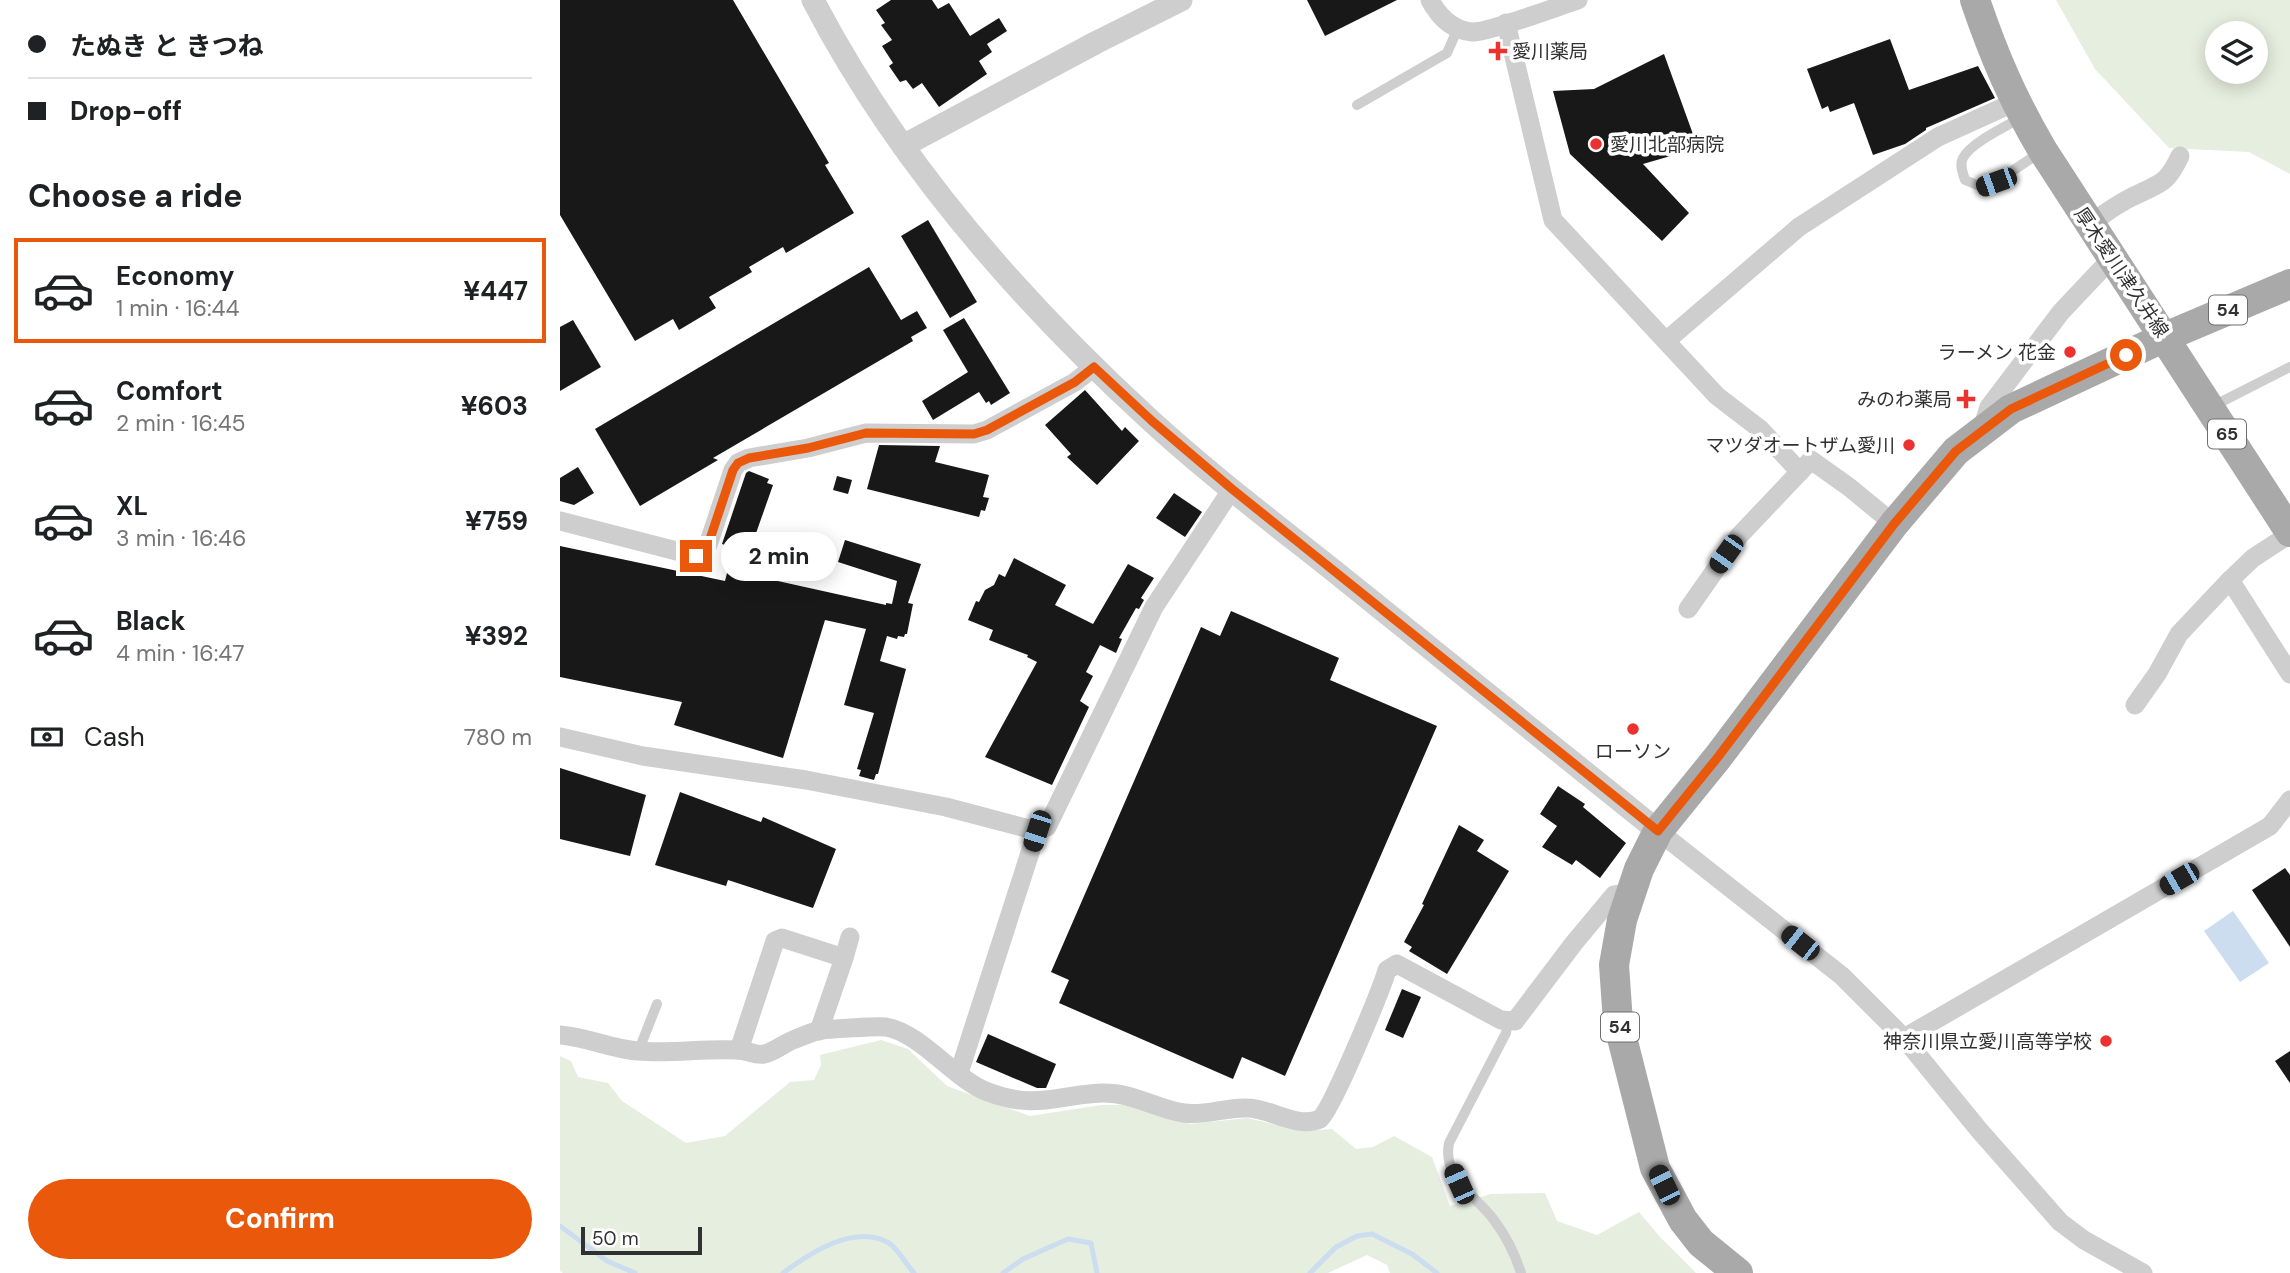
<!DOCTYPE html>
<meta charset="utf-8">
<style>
body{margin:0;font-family:"DM Sans","Noto Sans JP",sans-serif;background:#f6f6f6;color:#202124;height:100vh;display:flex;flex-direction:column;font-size:26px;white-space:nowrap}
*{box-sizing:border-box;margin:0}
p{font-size:23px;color:#757577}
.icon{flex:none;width:38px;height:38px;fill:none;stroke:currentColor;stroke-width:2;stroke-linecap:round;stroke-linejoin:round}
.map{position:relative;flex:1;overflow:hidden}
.details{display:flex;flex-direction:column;background:#fff;width:560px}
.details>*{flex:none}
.top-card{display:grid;align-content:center;height:154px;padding:0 28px;background:#fff}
.tools{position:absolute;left:1645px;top:21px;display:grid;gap:14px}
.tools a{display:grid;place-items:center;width:63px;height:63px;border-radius:50%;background:#fff;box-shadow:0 4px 18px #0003;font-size:35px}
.scale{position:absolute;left:21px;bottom:18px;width:121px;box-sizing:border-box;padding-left:7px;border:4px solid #313131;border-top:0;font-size:19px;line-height:24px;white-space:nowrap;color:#313131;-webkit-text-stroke:5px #fff;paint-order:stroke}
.end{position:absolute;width:32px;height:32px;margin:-16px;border:9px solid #ea580c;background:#fff;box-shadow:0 0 0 4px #fff}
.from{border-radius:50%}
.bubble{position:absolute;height:49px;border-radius:24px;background:#fff;box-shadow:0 4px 18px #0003;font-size:23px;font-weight:700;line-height:49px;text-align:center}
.car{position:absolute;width:21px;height:42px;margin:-21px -10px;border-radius:9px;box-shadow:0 0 5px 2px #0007;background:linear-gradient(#222 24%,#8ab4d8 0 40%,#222 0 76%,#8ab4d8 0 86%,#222 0)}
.top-card b{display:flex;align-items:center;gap:24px;height:66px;font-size:26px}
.top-card b+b{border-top:2px solid #e0e0e0}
.top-card i{width:18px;height:18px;background:#202124}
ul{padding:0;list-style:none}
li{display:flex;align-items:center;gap:21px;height:105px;margin:0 14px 10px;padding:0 14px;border:4px solid transparent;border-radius:0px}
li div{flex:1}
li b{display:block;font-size:26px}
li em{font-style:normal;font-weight:700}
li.current{border-color:#ea580c}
li>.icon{width:63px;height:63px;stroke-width:1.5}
h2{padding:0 28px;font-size:32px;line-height:84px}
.pay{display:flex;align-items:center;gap:18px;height:77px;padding:0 28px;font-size:26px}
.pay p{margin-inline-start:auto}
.cta{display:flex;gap:14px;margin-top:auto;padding:14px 28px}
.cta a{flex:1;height:80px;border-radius:42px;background:#ea580c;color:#fff;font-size:28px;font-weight:700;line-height:80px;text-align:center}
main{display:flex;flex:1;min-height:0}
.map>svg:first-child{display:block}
</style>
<main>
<section class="details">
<div class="top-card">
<b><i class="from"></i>たぬき と きつね</b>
<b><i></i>Drop-off</b>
</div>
<h2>Choose a ride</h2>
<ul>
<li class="current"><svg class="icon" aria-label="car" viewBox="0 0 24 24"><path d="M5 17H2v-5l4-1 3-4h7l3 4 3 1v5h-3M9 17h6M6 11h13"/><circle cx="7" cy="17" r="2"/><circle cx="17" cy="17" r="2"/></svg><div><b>Economy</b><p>1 min · 16:44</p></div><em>¥447</em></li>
<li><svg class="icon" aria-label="car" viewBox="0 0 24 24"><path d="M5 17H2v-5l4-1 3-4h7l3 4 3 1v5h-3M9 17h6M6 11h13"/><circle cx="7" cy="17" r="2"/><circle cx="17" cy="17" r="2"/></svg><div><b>Comfort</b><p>2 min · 16:45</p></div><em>¥603</em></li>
<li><svg class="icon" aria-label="car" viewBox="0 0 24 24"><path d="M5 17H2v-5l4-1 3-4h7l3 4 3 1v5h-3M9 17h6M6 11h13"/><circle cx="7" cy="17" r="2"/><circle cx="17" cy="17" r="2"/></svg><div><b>XL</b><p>3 min · 16:46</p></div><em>¥759</em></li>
<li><svg class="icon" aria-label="car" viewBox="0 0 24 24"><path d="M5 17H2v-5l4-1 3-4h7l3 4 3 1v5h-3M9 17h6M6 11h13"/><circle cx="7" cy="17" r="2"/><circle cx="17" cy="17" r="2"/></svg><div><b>Black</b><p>4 min · 16:47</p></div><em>¥392</em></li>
</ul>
<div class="pay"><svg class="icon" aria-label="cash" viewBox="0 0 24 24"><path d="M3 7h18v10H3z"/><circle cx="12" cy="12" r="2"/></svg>Cash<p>780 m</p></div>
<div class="cta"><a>Confirm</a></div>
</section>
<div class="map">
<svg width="1730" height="1273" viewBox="0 0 1730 1273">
<rect width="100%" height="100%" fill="#fff"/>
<g fill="#e6eedf" fill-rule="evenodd">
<path d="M1496 0H1730V174L1689 152 1609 148 1535 69ZM1657 33H1696V72H1657Z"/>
<polygon points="321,1040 348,1049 387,1086 470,1116 541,1105 567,1105 630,1124 687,1118 744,1131 772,1129 796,1149 813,1147 834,1136 872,1157 890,1206 931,1194 985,1193 997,1221 1037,1235 1079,1212 1100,1237 1136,1273 830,1273 827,1265 807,1255 768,1273 3,1273 0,1271 0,1056 11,1061 18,1077 48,1083 62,1101 126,1143 165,1136 230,1082 254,1080 261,1065 260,1055"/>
</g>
<polygon fill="#cbddee" points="1673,911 1709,963 1680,982 1644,931"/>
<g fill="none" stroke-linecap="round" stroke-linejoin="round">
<g stroke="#cbddee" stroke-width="5">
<polyline points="0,1226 47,1261 75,1273"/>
<path d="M223 1273C250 1253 295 1223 329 1243 338 1249 346 1264 354 1273"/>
<polyline points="443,1273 463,1259 508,1239 531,1243 537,1273"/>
<polyline points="750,1273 776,1247 797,1236 812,1234 852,1254 877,1273"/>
</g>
</g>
<g fill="#181818">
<polygon points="0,0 173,0 269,163 265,165 294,213 226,253 223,247 189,267 192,272 149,297 156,308 119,330 113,319 75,341 0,215"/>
<polygon points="331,0 372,0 378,9 389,3 410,36 439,18 447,31 427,44 432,52 419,61 427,74 379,107 362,83 353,89 346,80 340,82 329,66 333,63 322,46 332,40 321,25 325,23 316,10"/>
<polygon points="747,0 837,0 765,36"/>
<polygon points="1330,39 1349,90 1418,66 1435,98 1366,128 1366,130 1345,144 1313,155 1294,103 1270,112 1268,106 1262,109 1247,69"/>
<polygon points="1104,54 1138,148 1083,164 1129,213 1102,241 1010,154 993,91 1034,89"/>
<polygon points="368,220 417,302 390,318 341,236"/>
<polygon points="309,267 341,320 357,311 367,328 351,337 353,341 153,458 158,460 80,506 35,429"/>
<polygon points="404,318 450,393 431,405 429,401 426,403 419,392 373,420 362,401 408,372 383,330"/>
<polygon points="13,320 41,367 0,391 0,327"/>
<polygon points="525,390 562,431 565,427 579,441 537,485 507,457 511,454 485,425"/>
<polygon points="319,445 380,446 375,462 429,475 423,497 429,498 425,511 421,510 419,517 307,489"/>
<polygon points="18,467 34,493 14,505 0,501 0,478"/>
<polygon points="189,471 209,479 207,483 213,485 182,573 326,605 326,603 332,604 337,581 278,562 285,540 361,564 348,603 353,604 347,634 345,634 344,637 338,636 337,639 327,636 320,661 346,669 318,774 316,774 314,780 299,776 301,770 297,769 314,713 284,705 306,629 265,620 223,758 114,725 122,702 0,677 0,546 165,581 167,573 173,574 174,548 162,544 186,473"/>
<polygon points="277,476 292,480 288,494 273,490"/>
<polygon points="614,493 642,512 625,537 596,518"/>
<polygon points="454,558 506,585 495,605 533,624 568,564 594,578 581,598 584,600 579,609 576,608 559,638 562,639 556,653 540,645 526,672 533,676 520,701 529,707 492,785 425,757 477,662 467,657 468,655 429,640 433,630 408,620 416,601 419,602 425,590 434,585 439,574 445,577"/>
<polygon points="671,611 779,658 770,680 877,726 725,1076 682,1057 673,1079 499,1003 509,980 491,972 641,627 660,636"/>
<polygon points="0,768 86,795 70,856 0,839"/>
<polygon points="998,786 1025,804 1023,807 1066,843 1040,878 1016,860 1012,865 982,847 997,826 980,814"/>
<polygon points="120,792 201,822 203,817 276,849 253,908 168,880 166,886 95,865"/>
<polygon points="899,825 924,840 917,851 949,871 887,974 849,951 852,947 844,942 864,905 862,904"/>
<polygon points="1725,868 1730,875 1730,947 1692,890"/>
<polygon points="842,989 861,997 843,1038 825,1030"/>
<polygon points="428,1034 496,1064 486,1088 477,1088 416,1062"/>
<polygon points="1730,1051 1730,1083 1715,1061"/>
</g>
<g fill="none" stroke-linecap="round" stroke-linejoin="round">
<g stroke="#cecece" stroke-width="10">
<polyline points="797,105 887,53 898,28"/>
<path d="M1462 117C1447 126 1410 143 1403 158 1399 165 1403 173 1405 180L1422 187 1436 182 1479 153"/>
<polyline points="1654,409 1663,401 1730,367"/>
<path d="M948 1020 946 1033 889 1143C882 1178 916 1196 934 1220 946 1236 955 1254 961 1273"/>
<polyline points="83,1051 82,1042 97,1004"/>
</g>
<g stroke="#cecece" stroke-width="19">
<path d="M870 0C879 17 892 30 912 32 927 33 999 6 1018 0"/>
<polyline points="946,23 993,220 1157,396 1200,429 1240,472"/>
<path d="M1529 224C1543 215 1557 204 1572 197 1599 183 1606 186 1620 156"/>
<polyline points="1106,341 1239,227 1378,137 1455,102"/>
<polyline points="1422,429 1429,407 1501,312 1552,258"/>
<polyline points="0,521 136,556 144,551 148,545 173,470 178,463 189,458 248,448 306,433 414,434 427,430 515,382 534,367"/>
<polyline points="1670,580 1693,558 1730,534"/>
<polyline points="1128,609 1179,536 1251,460 1289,487 1334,524"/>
<polyline points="1575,705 1597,674 1619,634 1670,580 1730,674"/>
<polyline points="0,737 83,756 246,780 386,807 477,831 487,827 594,607 672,489"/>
<polyline points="1098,831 1282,976 1344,1038 1419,1130 1500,1222 1524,1240 1583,1273"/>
<polyline points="284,958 290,937"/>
<path d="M0 1035C27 1037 51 1049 78 1051 111 1054 145 1048 178 1050 186 1050 196 1056 204 1054 214 1052 223 1044 233 1040 241 1037 249 1033 257 1031 265 1029 319 1026 326 1027 361 1033 395 1080 428 1092 476 1110 496 1095 542 1093 572 1092 596 1109 624 1113 646 1116 666 1107 687 1108 710 1108 737 1129 760 1119 770 1114 822 988 827 970L837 964 941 1020 955 1021 1014 943 1054 895 1069 893"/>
<polyline points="1344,1038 1710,826 1730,800"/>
<polyline points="179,1050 215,941 222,938 284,958 259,1031"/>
<polyline points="399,1073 477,831"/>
</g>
<g stroke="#cecece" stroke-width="23">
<path d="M253 0C336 160 457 298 589 419 651 476 719 527 784 579 889 663 993 747 1098 831"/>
<polyline points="343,146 537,42 621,0"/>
</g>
<g stroke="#a9a9a9" stroke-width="30">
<path d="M1415 0C1434 56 1453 100 1483 151L1730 532"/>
<polyline points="1178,1273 1141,1243 1123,1220 1095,1168 1058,1022 1054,965 1062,920 1079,869 1098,831 1158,757 1334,524 1396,451 1451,409 1605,337 1730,284"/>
</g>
</g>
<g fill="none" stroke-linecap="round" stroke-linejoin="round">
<polyline stroke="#ea580c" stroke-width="9" points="136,556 144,551 148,545 173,470 178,463 189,458 248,448 306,433 414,434 427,430 515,382 534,367 592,421 672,489 1098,831 1158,757 1334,524 1396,451 1451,409 1566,355"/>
</g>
<g fill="#ec322f" stroke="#fff" stroke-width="2.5">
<path d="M934.5 40.5h7v7h7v7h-7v7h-7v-7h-7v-7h7z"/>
<circle cx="1036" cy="144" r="7"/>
<circle cx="1510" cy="352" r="7"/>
<path d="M1402.5 388.5h7v7h7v7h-7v7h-7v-7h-7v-7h7z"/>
<circle cx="1349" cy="445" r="7"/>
<circle cx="1073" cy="729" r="7"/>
<circle cx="1546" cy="1041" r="7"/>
</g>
<g text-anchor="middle" stroke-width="7" stroke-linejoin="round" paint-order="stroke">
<g fill="#fff" stroke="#6f6f6f" stroke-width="2">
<rect x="1649" y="295.5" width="38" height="29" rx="5"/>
<rect x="1648" y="419.5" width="38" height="29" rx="5"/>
<rect x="1041" y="1012.5" width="38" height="29" rx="5"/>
</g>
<g font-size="18" font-weight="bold" fill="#313131">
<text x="1668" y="316">54</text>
<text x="1667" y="440">65</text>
<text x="1060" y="1033">54</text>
</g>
<g font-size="19" fill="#313131" stroke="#fff" text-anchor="end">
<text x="952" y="58" text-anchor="start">愛川薬局</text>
<text x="1050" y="151" text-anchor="start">愛川北部病院</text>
<text x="1496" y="359">ラーメン 花金</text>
<text x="1392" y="406">みのわ薬局</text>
<text x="1335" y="452">マツダオートザム愛川</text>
<text x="1073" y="758" text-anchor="middle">ローソン</text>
<text x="1532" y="1048">神奈川県立愛川高等学校</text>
</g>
<g font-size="19" fill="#313131" stroke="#fff">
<text transform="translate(1562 272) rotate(56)" y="7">厚木愛川津久井線</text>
</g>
</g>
</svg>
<div class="tools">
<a><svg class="icon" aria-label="layers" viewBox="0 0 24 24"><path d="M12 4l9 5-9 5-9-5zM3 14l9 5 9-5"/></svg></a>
</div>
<div class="scale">50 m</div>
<i class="end from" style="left:1566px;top:355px"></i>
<i class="end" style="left:136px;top:556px"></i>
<div class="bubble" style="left:161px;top:532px;width:116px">2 min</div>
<i class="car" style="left:1436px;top:182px;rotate:250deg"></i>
<i class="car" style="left:1166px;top:554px;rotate:215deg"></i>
<i class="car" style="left:477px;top:831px;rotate:198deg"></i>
<i class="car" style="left:1619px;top:879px;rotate:240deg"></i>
<i class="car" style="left:1240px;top:943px;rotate:308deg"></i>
<i class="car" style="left:899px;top:1184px;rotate:336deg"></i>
<i class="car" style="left:1104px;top:1185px;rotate:334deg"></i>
</div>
</main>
